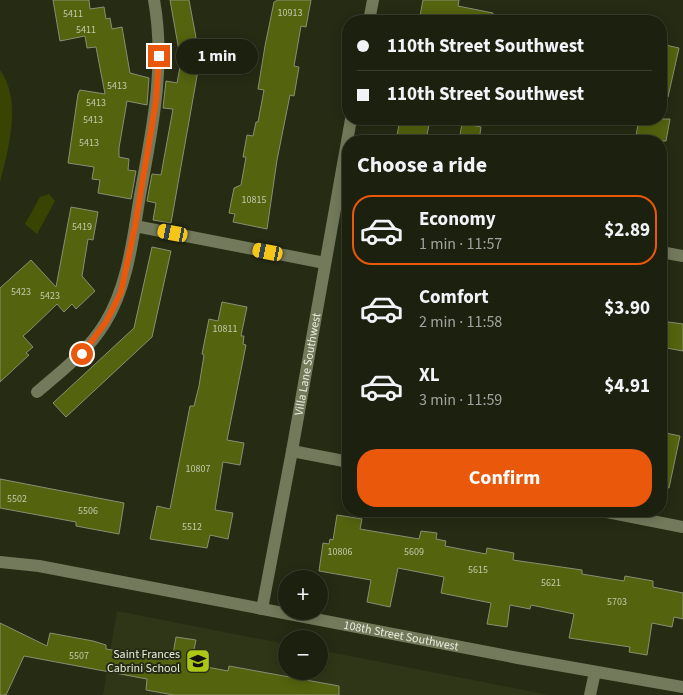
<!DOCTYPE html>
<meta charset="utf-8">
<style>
body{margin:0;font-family:"Source Sans 3",sans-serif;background:#292d1d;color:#f1f3f6;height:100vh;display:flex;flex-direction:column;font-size:19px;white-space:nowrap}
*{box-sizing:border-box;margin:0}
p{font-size:16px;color:#a0a39e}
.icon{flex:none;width:28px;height:28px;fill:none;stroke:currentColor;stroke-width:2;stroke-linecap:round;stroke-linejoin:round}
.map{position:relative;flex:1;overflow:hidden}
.side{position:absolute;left:342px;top:135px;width:325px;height:382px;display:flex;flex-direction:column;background:#1c200f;border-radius:20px;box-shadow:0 2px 12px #0003,0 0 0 1px #3a3e2f}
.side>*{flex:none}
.guide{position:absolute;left:342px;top:15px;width:325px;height:110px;border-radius:20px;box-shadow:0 2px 12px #0003,0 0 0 1px #3a3e2f;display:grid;align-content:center;height:110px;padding:0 15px;background:#1c200f}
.buttons{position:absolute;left:278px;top:570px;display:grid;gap:10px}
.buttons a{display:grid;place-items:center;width:50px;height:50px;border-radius:50%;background:#1c200f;box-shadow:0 2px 12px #0003,0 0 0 1px #3a3e2f;font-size:25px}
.end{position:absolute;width:22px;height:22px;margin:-11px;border:6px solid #ea580c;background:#fff;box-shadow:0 0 0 2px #fff}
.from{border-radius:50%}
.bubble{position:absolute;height:35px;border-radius:18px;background:#1c200f;box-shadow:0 2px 12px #0003,0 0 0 1px #3a3e2f;font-size:16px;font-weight:700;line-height:35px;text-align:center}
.car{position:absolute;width:15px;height:30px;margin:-15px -8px;border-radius:6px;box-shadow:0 0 4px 1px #0007;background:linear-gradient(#f5c518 24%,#345 0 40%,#f5c518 0 76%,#345 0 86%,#f5c518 0)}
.guide b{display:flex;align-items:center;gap:18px;height:48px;font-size:19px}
.guide b+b{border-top:1px solid #3a3e2f}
.guide i{width:12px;height:12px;background:#f1f3f6}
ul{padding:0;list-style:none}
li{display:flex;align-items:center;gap:15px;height:70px;margin:0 10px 8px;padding:0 5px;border:2px solid transparent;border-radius:20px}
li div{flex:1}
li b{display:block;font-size:19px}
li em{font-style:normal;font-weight:700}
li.active{border-color:#ea580c}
li>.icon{width:45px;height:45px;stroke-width:1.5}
h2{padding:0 15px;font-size:22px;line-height:60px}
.action{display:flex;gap:10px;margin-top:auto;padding:10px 15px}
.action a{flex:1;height:58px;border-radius:20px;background:#ea580c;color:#fff;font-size:20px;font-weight:700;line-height:58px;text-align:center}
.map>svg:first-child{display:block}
</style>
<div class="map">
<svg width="683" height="695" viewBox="0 0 683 695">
<rect width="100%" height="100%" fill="#262b14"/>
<polygon fill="#2f3617" points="117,611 286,644 286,671 319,671 319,650 549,695 103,695"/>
<g fill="#394302">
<path d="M0 70C22 100 9 148 0 182Z"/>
<polygon points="49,194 55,201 37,234 25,224 40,197"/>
</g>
<g fill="#54630e" stroke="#888f73">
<polygon points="53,0 89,0 90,9 104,7 106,19 110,18 112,29 122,27 130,73 149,78 147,105 127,101 119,148 119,157 129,159 128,170 136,171 131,199 98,193 100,180 92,179 94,167 68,163 78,94 80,90 105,94 96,47 87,48 85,36 60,41"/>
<polygon points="170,0 189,0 200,59 171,223 153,220 156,203 147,201 152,174 161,175 173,109 163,108 166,81 177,83 181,62"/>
<polygon points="278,0 311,0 306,27 301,26 294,66 299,67 294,96 290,95 277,160 267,229 233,222 235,214 229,213 234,188 241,185 246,157 243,157 247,135 253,136 256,122 258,122 264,90 258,89 265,46 274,2"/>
<polygon points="423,0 459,0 458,6 493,13 492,21 419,21"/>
<polygon points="661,44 679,48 668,97 661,96"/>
<polygon points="400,119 430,119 426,141 396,141"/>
<polygon points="639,119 670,119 666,141 635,141"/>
<polygon points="462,123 481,127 479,141 459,141"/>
<polygon points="71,207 98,212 93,240 88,239 82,276 95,291 76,309 72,304 64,312 57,304 30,330 23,336 33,347 26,353 29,355 0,382 0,288 31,260 56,287"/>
<polygon points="152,247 171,251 152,337 66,417 53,403 134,328"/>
<polygon points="222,302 247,307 241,336 244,336 243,344 246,345 227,440 244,443 240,465 223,462 215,510 233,513 228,539 210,535 207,548 150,539 157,506 170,509 190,406 194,406 199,386 204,355 202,354 209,319 218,321"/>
<polygon points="661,321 683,324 683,351 661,347"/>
<polygon points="661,432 680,436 669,488 661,487"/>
<polygon points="0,479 124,503 119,534 76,526 76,522 0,508"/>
<polygon points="337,515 362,519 360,529 419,539 421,531 437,533 436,539 446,541 445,546 486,554 487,548 514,553 513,560 582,570 582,574 624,581 625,576 653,581 653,587 683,593 683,619 674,617 672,627 652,623 647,655 629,652 630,647 569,638 574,614 531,605 530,609 510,605 507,627 487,624 491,603 441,593 444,577 398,568 390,607 367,602 371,580 319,571 323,543 329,544 330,539 333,540"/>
<polygon points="0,623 47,646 50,633 93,641 106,645 106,649 172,660 176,637 196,640 191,664 228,671 229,666 339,686 339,695 174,695 146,690 147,679 24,656 6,695 0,695"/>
</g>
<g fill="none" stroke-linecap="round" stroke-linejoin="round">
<g stroke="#737a5b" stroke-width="12">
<polyline points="369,21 373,0"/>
<polyline points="135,226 325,263"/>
<polyline points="661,252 683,256"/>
<path d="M37 392C62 371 88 351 105 323 128 286 133 237 140 195 152 130 166 66 154 0"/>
<polyline points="292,451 349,462"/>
<polyline points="602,511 683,527"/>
<path id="s1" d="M0 562 39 566 518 658 683 687"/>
<path id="s2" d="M262 609 292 451 351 119"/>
<polyline points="590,695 595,672"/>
</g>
</g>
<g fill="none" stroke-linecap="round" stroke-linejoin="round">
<polyline stroke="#ea580c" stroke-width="6" points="82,354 106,322 121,292 135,226 156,101 159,56"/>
</g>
<defs>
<symbol id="school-square" viewBox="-11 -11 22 22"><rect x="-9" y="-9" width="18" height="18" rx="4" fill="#abc614" stroke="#262b14"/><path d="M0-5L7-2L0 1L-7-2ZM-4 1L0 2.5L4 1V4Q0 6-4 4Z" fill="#111"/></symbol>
</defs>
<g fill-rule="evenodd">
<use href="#school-square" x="184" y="647" width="28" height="28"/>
</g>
<g text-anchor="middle" stroke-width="4" stroke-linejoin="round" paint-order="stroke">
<g font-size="10" fill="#c3caaa">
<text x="290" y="16">10913</text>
<text x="73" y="17">5411</text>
<text x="86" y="33">5411</text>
<text x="117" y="89">5413</text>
<text x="96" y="106">5413</text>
<text x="93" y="123">5413</text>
<text x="89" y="146">5413</text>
<text x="254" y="203">10815</text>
<text x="82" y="230">5419</text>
<text x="21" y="295">5423</text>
<text x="50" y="299">5423</text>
<text x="225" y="332">10811</text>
<text x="198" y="472">10807</text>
<text x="17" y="502">5502</text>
<text x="88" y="514">5506</text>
<text x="192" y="530">5512</text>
<text x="340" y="555">10806</text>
<text x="414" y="555">5609</text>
<text x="478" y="573">5615</text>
<text x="551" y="586">5621</text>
<text x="617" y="605">5703</text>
<text x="79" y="659">5507</text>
</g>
<g font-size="12" fill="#e8edde" stroke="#262b14">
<text dy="4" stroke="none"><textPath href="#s2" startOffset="249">Villa Lane Southwest</textPath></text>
<text dy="4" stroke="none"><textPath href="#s1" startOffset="408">108th Street Southwest</textPath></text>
</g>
<g font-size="12" fill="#e8edde" stroke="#262b14" text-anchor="end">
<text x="180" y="658">Saint Frances<tspan x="180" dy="14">Cabrini School</tspan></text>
</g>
</g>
</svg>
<div class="buttons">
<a>+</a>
<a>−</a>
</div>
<i class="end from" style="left:82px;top:354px"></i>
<i class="end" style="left:159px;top:56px"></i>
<div class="bubble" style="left:176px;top:39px;width:82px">1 min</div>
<i class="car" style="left:173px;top:233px;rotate:281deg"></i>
<i class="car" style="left:268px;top:252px;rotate:281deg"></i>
<div class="guide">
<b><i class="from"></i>110th Street Southwest</b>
<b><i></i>110th Street Southwest</b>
</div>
<section class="side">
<h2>Choose a ride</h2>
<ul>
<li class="active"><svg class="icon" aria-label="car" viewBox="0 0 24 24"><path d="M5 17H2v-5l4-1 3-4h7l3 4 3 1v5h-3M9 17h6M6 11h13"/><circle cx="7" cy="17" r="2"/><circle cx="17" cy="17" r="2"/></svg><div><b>Economy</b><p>1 min · 11:57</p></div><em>$2.89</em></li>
<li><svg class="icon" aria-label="car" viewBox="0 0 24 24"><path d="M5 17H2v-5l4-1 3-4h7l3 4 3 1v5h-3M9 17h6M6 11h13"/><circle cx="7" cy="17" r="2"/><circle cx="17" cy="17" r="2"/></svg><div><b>Comfort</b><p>2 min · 11:58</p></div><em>$3.90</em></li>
<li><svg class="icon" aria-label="car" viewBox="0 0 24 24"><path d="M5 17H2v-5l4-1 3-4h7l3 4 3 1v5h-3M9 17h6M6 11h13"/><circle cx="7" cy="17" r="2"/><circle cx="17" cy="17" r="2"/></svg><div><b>XL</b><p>3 min · 11:59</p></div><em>$4.91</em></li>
</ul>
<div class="action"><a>Confirm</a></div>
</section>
</div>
